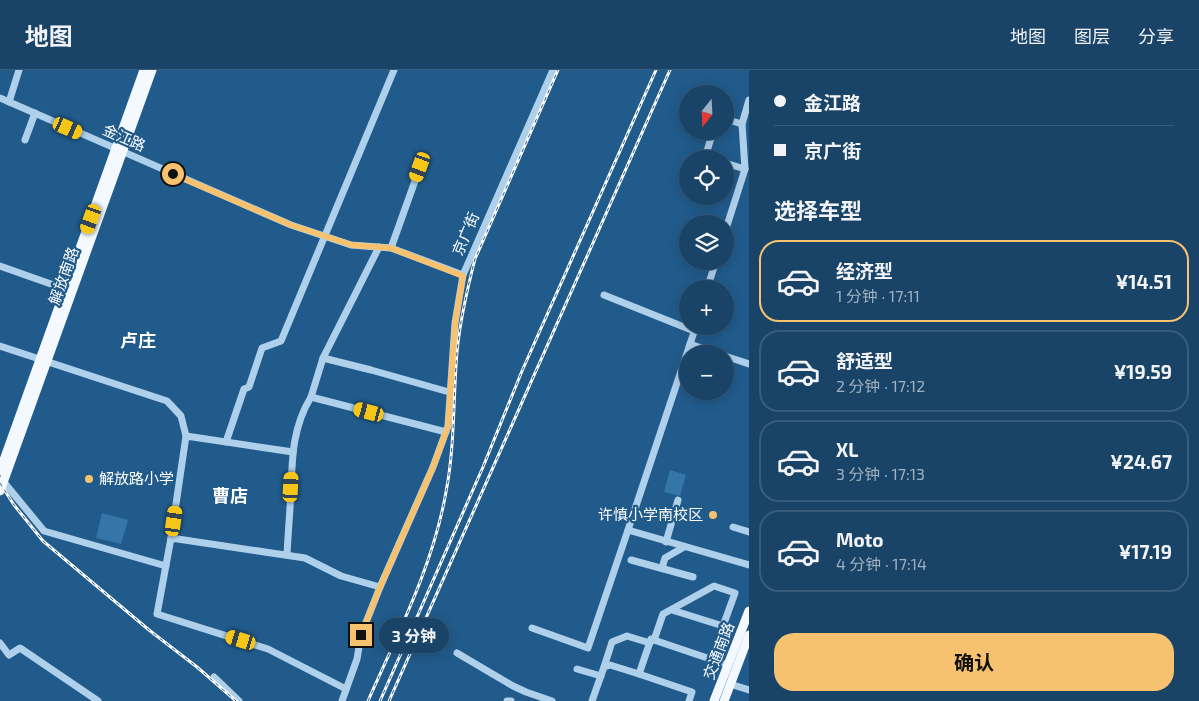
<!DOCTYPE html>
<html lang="zh">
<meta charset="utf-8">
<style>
body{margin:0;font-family:"Exo 2","Noto Sans SC",sans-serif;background:#264e71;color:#f1f3f6;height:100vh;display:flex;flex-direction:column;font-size:19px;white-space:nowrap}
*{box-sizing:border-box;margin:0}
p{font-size:16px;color:#9fb0c0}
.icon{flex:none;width:28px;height:28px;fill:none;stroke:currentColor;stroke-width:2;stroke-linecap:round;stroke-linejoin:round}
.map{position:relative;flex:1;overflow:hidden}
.panel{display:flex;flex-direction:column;background:#194468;width:450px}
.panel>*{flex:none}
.banner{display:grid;align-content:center;height:110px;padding:0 25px;background:#194468}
.needle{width:32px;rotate:198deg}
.buttons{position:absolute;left:679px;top:15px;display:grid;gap:10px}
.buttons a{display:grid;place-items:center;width:55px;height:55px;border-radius:50%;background:#194468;box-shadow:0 2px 12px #0003,0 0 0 1px #375c7c;font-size:25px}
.end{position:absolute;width:22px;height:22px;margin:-11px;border:6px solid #f7c270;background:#111;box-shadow:0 0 0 2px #111}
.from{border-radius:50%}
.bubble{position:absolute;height:35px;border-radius:18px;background:#194468;box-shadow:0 2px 12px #0003,0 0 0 1px #375c7c;font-size:16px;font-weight:700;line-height:35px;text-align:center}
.car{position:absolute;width:15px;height:30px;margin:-15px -8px;border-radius:6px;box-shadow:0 0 4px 1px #0007;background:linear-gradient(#f5c518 24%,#345 0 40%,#f5c518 0 76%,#345 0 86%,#f5c518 0)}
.banner b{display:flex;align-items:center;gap:18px;height:48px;font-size:19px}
.banner b+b{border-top:1px solid #375c7c}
.banner i{width:12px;height:12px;background:#f1f3f6}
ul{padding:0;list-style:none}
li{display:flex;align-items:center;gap:15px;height:82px;margin:0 10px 8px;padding:0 15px;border:2px solid #375c7c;border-radius:20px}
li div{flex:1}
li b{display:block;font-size:19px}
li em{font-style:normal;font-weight:700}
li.active{border-color:#f7c270}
li>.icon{width:45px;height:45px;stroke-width:1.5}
h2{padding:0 25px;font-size:22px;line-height:60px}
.primary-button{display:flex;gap:10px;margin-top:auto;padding:10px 25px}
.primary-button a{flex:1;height:58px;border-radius:20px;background:#f7c270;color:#111;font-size:20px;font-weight:700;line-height:58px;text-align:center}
header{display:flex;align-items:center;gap:30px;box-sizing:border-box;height:70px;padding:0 25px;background:#194468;border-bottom:1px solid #375c7c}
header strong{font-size:24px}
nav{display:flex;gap:28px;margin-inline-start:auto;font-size:18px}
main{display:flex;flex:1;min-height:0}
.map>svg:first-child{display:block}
</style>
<header>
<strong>地图</strong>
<nav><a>地图</a><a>图层</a><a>分享</a></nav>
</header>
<main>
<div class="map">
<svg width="749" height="631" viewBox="0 0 749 631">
<rect width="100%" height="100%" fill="#215b8b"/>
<g fill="#3575a8">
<polygon points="670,400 686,405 680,426 664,422"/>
<polygon points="102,443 128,450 121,474 96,468"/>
</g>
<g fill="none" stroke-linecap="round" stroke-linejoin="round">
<g stroke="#afd0eb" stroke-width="7">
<polyline points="0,28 291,155 351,175 391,178 463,205"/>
<polyline points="9,32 19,0"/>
<polyline points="725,49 742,54"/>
<polyline points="25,70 35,43"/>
<polyline points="708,89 705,88 713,61"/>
<polyline points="725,93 745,99"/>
<polyline points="725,162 745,99 742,54 749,30"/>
<polyline points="379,177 323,288 371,300 449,322"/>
<polyline points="391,178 420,97"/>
<polyline points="0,196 65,219"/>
<polyline points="707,219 716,191"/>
<polyline points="604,225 694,261"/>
<polyline points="690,274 696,256"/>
<polyline points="0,276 167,331 181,346 186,366"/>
<polyline points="718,284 690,274 628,460 749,495"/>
<polyline points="725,286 749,294"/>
<polyline points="323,288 311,327 446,362"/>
<polyline points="226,372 244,319 249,317 262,278 281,271 394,0"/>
<polyline points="3,411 44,461 166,496"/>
<polyline points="733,457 749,462"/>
<polyline points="171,468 186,366 293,382"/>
<polyline points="666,472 678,430"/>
<path d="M287 485C288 463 290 442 291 420 292 387 293 356 311 327"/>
<polyline points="631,490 693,507"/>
<polyline points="662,498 665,488 684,477"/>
<polyline points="532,558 588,578 628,460"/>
<polyline points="654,570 663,544 714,516 735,523 723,556 672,540"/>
<polyline points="0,573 9,585 20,578 98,631"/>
<polyline points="457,583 513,616 526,622 552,631"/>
<polyline points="604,597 612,572 627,566 650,573"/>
<polyline points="577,599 601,606"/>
<polyline points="639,604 692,622 689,631"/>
<polyline points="214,607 239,631"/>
<polyline points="730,614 749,620"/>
<polyline points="346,619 268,579 157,544 171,468 305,488 341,506 380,517"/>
<polyline points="342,631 357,589 361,565 380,517 433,397 448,356 455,253 463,205 553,0"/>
<polyline points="507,631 511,631"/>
<polyline points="592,631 604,597 610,595 639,604 651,569 728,595"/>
</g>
<g stroke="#f3f9fe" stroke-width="9">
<polyline points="0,401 144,0"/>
<polyline points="0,421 152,0"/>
<polyline points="714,631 749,541"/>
<polyline points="724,631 749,565"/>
</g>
<defs>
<g id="rail">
<polyline points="0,413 14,435 43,471 149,560 197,597 236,631"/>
<path d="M368 631C398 563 433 496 446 422 455 376 453 328 457 282 460 250 467 220 475 189L558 0"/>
<polyline points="380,631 483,397 522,301 656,0"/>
<polyline points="389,631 670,0"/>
</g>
</defs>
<use href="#rail" stroke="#fff" stroke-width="3"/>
<use href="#rail" stroke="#215b8b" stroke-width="1" stroke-dasharray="4" stroke-linecap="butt"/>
</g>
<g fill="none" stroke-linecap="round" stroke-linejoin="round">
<polyline stroke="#f7c270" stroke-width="6" points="173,104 291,155 352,175 391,178 463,206 455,254 448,356 433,397 380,517 361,565"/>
</g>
<g fill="#f7c270" stroke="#215b8b" stroke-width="2">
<circle cx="89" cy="409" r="5"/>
<circle cx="713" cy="445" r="5"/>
</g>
<g text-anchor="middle" stroke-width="4.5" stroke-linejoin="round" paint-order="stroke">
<g font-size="15" fill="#fff" stroke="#215b8b">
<text transform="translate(124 68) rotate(24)" y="5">金江路</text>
<text transform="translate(466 164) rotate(-67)" y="5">京广街</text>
<text transform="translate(64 206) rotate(-70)" y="5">解放南路</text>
<text transform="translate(719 581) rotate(-69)" y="5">交通南路</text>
</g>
<g font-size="15" fill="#fff" stroke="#215b8b" text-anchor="start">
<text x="99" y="414">解放路小学</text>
<text x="703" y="450" text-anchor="end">许慎小学南校区</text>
</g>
<g font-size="18" font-weight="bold" fill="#fff" stroke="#215b8b">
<text x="138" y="277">卢庄</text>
<text x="230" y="432">曹店</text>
</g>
</g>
</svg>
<div class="buttons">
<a><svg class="needle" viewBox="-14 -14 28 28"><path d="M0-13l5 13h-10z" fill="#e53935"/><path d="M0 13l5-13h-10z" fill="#9fb0c0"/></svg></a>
<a><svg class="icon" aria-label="locate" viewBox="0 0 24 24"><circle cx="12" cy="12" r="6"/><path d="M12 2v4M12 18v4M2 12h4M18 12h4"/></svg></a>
<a><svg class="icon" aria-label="layers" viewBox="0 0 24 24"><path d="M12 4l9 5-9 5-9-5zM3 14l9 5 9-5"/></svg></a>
<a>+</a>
<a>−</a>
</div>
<i class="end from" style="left:173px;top:104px"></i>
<i class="end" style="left:361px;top:565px"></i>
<div class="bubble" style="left:379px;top:548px;width:70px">3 分钟</div>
<i class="car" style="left:68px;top:58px;rotate:114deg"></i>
<i class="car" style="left:420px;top:97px;rotate:200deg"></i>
<i class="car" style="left:91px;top:149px;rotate:200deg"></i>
<i class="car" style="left:369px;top:342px;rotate:285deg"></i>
<i class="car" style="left:291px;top:417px;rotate:3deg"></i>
<i class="car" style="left:174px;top:451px;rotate:8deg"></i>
<i class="car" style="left:241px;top:570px;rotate:287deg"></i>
</div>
<section class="panel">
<div class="banner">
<b><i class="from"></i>金江路</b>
<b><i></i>京广街</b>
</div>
<h2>选择车型</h2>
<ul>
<li class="active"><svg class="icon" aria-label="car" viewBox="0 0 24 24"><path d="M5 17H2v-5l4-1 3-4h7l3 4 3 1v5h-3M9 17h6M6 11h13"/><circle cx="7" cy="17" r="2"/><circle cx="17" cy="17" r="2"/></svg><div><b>经济型</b><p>1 分钟 · 17:11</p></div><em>¥14.51</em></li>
<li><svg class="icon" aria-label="car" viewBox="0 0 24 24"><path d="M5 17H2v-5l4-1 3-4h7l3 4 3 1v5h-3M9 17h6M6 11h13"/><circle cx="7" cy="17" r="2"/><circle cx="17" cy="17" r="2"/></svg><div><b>舒适型</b><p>2 分钟 · 17:12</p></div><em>¥19.59</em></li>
<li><svg class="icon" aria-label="car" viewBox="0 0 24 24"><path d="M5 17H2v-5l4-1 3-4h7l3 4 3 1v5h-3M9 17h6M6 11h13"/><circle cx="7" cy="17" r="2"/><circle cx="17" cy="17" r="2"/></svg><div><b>XL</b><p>3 分钟 · 17:13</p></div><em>¥24.67</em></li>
<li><svg class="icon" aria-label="car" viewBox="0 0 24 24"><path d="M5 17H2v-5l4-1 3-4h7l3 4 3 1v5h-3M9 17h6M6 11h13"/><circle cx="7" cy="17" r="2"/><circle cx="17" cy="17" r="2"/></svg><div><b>Moto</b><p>4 分钟 · 17:14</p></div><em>¥17.19</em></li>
</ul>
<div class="primary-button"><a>确认</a></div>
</section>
</main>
